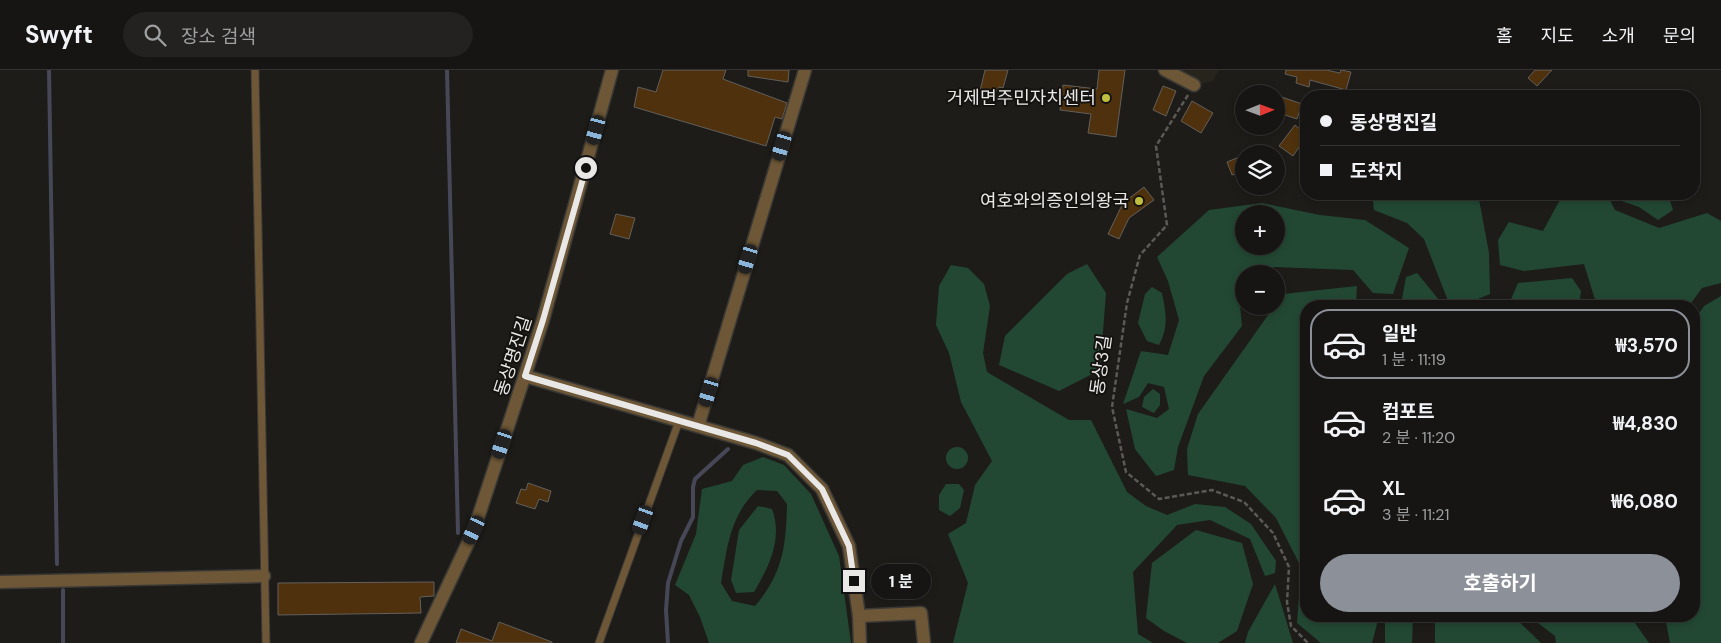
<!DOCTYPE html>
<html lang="ko">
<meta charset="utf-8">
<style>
body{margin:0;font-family:"DM Sans","Noto Sans KR",sans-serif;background:#232221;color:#f1f3f6;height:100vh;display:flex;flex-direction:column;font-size:19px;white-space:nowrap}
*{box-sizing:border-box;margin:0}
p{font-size:16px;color:#9e9fa0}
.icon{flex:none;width:28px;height:28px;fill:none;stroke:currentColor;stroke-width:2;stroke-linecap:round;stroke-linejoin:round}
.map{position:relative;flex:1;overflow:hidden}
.details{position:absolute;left:1300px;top:230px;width:400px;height:322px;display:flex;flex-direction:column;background:#161513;border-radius:20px;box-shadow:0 2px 8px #0003,0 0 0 1px #353433}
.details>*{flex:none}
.top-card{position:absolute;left:1300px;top:20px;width:400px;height:110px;border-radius:20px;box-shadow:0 2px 8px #0003,0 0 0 1px #353433;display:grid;align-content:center;height:110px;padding:0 20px;background:#161513}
.needle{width:32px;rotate:89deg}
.tools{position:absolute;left:1235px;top:15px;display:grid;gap:10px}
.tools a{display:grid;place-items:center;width:50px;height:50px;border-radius:50%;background:#161513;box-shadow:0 2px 8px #0003,0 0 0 1px #353433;font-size:25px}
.end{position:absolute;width:22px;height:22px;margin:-11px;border:6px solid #e9e8e6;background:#111;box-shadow:0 0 0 2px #111}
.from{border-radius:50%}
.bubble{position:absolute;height:35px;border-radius:18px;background:#161513;box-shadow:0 2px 8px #0003,0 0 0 1px #353433;font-size:16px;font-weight:700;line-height:35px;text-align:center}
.car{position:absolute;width:15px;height:30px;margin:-15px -8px;border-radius:6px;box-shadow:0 0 4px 1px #0007;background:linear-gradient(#222 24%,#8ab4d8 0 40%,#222 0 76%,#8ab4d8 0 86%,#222 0)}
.top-card b{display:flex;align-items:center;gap:18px;height:48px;font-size:19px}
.top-card b+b{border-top:1px solid #353433}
.top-card i{width:12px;height:12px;background:#f1f3f6}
ul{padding:9px 0 0;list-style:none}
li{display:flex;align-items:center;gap:15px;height:70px;margin:0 10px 8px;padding:0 10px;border:2px solid transparent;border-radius:20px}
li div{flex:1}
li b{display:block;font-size:19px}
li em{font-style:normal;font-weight:700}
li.on{border-color:#8c9099}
li>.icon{width:45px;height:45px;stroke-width:1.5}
.button{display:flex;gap:10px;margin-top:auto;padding:10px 20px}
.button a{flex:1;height:58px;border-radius:30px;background:#8c9099;color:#fff;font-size:20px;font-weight:700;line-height:58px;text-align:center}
header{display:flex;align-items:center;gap:30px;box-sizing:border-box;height:70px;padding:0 25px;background:#161513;border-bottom:1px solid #353433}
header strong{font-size:24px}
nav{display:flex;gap:28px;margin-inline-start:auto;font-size:18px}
.search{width:350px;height:45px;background:#232221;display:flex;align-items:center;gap:12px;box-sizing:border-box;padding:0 18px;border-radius:28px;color:#9e9fa0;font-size:19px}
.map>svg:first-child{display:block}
</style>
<header>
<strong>Swyft</strong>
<div class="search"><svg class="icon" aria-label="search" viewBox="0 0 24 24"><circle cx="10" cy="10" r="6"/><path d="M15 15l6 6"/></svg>장소 검색</div>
<nav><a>홈</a><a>지도</a><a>소개</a><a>문의</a></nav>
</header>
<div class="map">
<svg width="1721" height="573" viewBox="0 0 1721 573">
<rect width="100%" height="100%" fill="#1d1c19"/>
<polygon fill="#27241b" points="1165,0 1219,0 1213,11 1194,15"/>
<g fill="#224833" fill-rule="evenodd">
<polygon points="1372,124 1478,124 1489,183 1490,224 1461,236 1450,236 1424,169 1407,153 1374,140"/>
<polygon points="1563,124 1607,124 1615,140 1659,158 1707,143 1721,151 1721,213 1702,218 1689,236 1597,236 1584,194 1524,201 1500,195 1498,170 1509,152 1543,161"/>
<polygon points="1614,124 1668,124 1673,140 1658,150 1639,137 1616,129"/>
<path d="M1262 133 1320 145 1365 150 1409 178 1393 224 1373 223 1353 200 1274 197 1258 204H1244V211L1238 214 1242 256 1204 306 1178 377 1174 400 1156 406 1135 379 1126 339 1157 348 1169 339 1164 317 1148 313 1139 327 1123 334 1141 281 1168 285 1179 250 1168 211 1157 187 1209 140ZM1244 144H1276V176H1244Z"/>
<polygon points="1087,194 1106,223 1100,300 1059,321 999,295 1005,266 1067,204"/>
<polygon points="951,195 968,198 984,214 990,236 983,283 987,302 1069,350 1091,350 1127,422 1146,436 1167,445 1195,434 1225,437 1251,454 1276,491 1275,503 1265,506 1250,469 1210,450 1177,455 1133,502 1138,564 1153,573 953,573 968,513 948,464 966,453 975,415 992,391 961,332 949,283 936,255 939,216"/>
<polygon points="1417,203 1444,236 1374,236 1378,232 1402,229 1406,207"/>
<polygon points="1572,208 1581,221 1579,236 1508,236 1518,213"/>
<polygon points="1357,216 1356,236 1306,236 1306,546 1376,546 1377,554 1372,573 1321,573 1297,553 1301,497 1276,448 1245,416 1188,405 1187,379 1198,344 1283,224"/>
<path d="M1152 217 1162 223C1166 244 1169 256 1159 275L1147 271 1138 253 1145 224Z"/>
<polygon points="1721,226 1721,573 1670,573 1665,546 1694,546 1694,251 1704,236"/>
<polygon points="1153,319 1160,324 1160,335 1154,343 1142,337 1144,327"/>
<circle cx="957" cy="388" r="11"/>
<path d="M763 387 784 395 811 424 839 486 851 573H709L700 547 689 525 675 515 696 464 702 419 732 411 743 395ZM757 420 777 421 787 434C786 476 783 503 755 536L732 531 721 513C727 478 730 445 757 420Z"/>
<polygon points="946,414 959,414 964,420 960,438 950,446 939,440 939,425"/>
<path d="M758 436 772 439C783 469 769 496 754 522L736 523 731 510 739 460Z"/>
<polygon points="1196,460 1242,473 1253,514 1237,561 1218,573 1187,573 1164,561 1146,548 1152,493"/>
<polygon points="1275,514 1293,573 1245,573 1248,562"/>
<polygon points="1385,546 1413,546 1412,573 1385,573"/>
<polygon points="1435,546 1513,546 1541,573 1435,573"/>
<polygon points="1529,546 1630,546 1649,573 1556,573 1555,566"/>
</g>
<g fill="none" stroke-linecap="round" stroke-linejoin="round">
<g stroke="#464857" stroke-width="4">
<polyline points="49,0 57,494"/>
<polyline points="447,0 458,463"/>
<polyline points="63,520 63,573"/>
<polyline points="668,573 666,540 668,513 681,471 693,447 693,417 695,409 728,379"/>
</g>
</g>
<g fill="#4f320d" stroke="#625f5c">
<polygon points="663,0 726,0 723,9 787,33 782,49 775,47 766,76 634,37 638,17 656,22"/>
<polygon points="748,0 789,0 788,12 748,6"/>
<polygon points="985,0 1008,0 1003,18 999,17 998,21 993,19 992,24 980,21"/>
<polygon points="1099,0 1125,0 1116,67 1088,63 1091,44 1060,40 1063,15 1097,19"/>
<polygon points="1286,0 1326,0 1340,3 1341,0 1351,2 1346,20 1310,10 1309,17 1296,13 1297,7 1285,4"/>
<polygon points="1535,0 1552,0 1537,16 1528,8"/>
<polygon points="1163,16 1176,21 1166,46 1153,40"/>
<polygon points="1276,25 1302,34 1297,49 1282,44 1283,39 1276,36"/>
<polygon points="1192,31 1213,43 1201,63 1181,51"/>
<polygon points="1295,55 1306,64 1306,67 1293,86 1279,76"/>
<polygon points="1244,85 1244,101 1232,105 1227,92"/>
<polygon points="1144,117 1154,130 1129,148 1119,169 1108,164 1123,133"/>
<polygon points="616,144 635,148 629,169 610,164"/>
<polygon points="528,413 551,421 548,432 539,429 535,439 516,433 521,419 526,420"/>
<polygon points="434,512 434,526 420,527 421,543 278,545 278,513"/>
<polygon points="499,552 552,572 552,573 456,573 461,559 492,571"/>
</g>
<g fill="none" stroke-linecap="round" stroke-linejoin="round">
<defs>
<g id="service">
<polyline points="255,0 266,573"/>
<polyline points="599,573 679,351"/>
</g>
<g id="minor">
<polyline points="1165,0 1194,15"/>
<polyline points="525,306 756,373 788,385 822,419 849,476 859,546 860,573"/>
<polyline points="698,356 805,0"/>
<polyline points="0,512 264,506"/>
<polyline points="859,546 921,543 924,573"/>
<polyline points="421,573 474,460 543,250 612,0"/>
</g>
</defs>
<use href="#service" stroke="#3a3936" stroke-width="9"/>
<use href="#minor" stroke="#3a3936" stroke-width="15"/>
<polyline stroke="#5b5a57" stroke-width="2.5" stroke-dasharray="5 2.5" stroke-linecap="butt" points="1188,25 1156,76 1167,155 1140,185 1127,233 1112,337 1126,402 1159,429 1212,420 1244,432 1273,463 1289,497 1287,532 1291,556 1308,573"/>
<use href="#service" stroke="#6d5736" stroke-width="7"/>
<use href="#minor" stroke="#6d5736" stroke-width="12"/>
</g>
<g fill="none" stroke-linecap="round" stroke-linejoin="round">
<polyline stroke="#e9e8e6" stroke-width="6" points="586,98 543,250 525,306 756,373 788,385 822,419 849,476 854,511"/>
</g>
<g fill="#c0be40" stroke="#141310" stroke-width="2">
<circle cx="1106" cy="28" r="5"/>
<circle cx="1139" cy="131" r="5"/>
</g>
<g text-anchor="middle" stroke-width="4" stroke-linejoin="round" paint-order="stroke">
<g font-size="18" fill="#e9e8e6" stroke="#141310" text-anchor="end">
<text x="1096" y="34">거제면주민자치센터</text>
<text x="1129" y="137">여호와의증인의왕국</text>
</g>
<g font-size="18" fill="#e9e8e6" stroke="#141310">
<text transform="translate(513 286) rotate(-72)" y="6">동상명진길</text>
<text transform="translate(1101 295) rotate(-82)" y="6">동상3길</text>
</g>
</g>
</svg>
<div class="tools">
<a><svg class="needle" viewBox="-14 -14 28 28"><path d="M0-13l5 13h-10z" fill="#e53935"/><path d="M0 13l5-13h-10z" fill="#9e9fa0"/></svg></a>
<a><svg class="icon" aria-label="layers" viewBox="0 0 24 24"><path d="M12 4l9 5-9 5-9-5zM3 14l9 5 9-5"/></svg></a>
<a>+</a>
<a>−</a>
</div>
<i class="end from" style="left:586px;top:98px"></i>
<i class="end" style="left:854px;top:511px"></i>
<div class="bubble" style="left:871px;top:494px;width:60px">1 분</div>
<i class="car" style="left:596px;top:60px;rotate:195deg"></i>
<i class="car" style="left:782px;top:76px;rotate:197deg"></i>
<i class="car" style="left:748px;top:189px;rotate:197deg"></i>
<i class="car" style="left:709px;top:322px;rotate:197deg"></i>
<i class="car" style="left:502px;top:374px;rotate:198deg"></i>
<i class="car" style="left:643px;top:450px;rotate:200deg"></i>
<i class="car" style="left:474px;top:460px;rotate:205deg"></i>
<div class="top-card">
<b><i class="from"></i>동상명진길</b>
<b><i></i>도착지</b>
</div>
<section class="details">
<ul>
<li class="on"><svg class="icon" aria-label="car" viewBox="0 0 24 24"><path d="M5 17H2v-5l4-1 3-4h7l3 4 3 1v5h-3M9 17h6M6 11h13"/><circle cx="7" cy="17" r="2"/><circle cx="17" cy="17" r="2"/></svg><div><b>일반</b><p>1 분 · 11:19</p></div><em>₩3,570</em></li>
<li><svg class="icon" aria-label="car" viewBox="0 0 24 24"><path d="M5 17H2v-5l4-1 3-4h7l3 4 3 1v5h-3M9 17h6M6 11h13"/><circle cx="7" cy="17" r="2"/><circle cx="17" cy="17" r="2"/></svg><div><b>컴포트</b><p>2 분 · 11:20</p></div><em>₩4,830</em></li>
<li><svg class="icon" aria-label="car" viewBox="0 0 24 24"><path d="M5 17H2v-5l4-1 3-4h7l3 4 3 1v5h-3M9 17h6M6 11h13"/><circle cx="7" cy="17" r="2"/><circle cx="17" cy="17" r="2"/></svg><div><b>XL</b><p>3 분 · 11:21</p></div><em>₩6,080</em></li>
</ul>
<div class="button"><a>호출하기</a></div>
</section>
</div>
